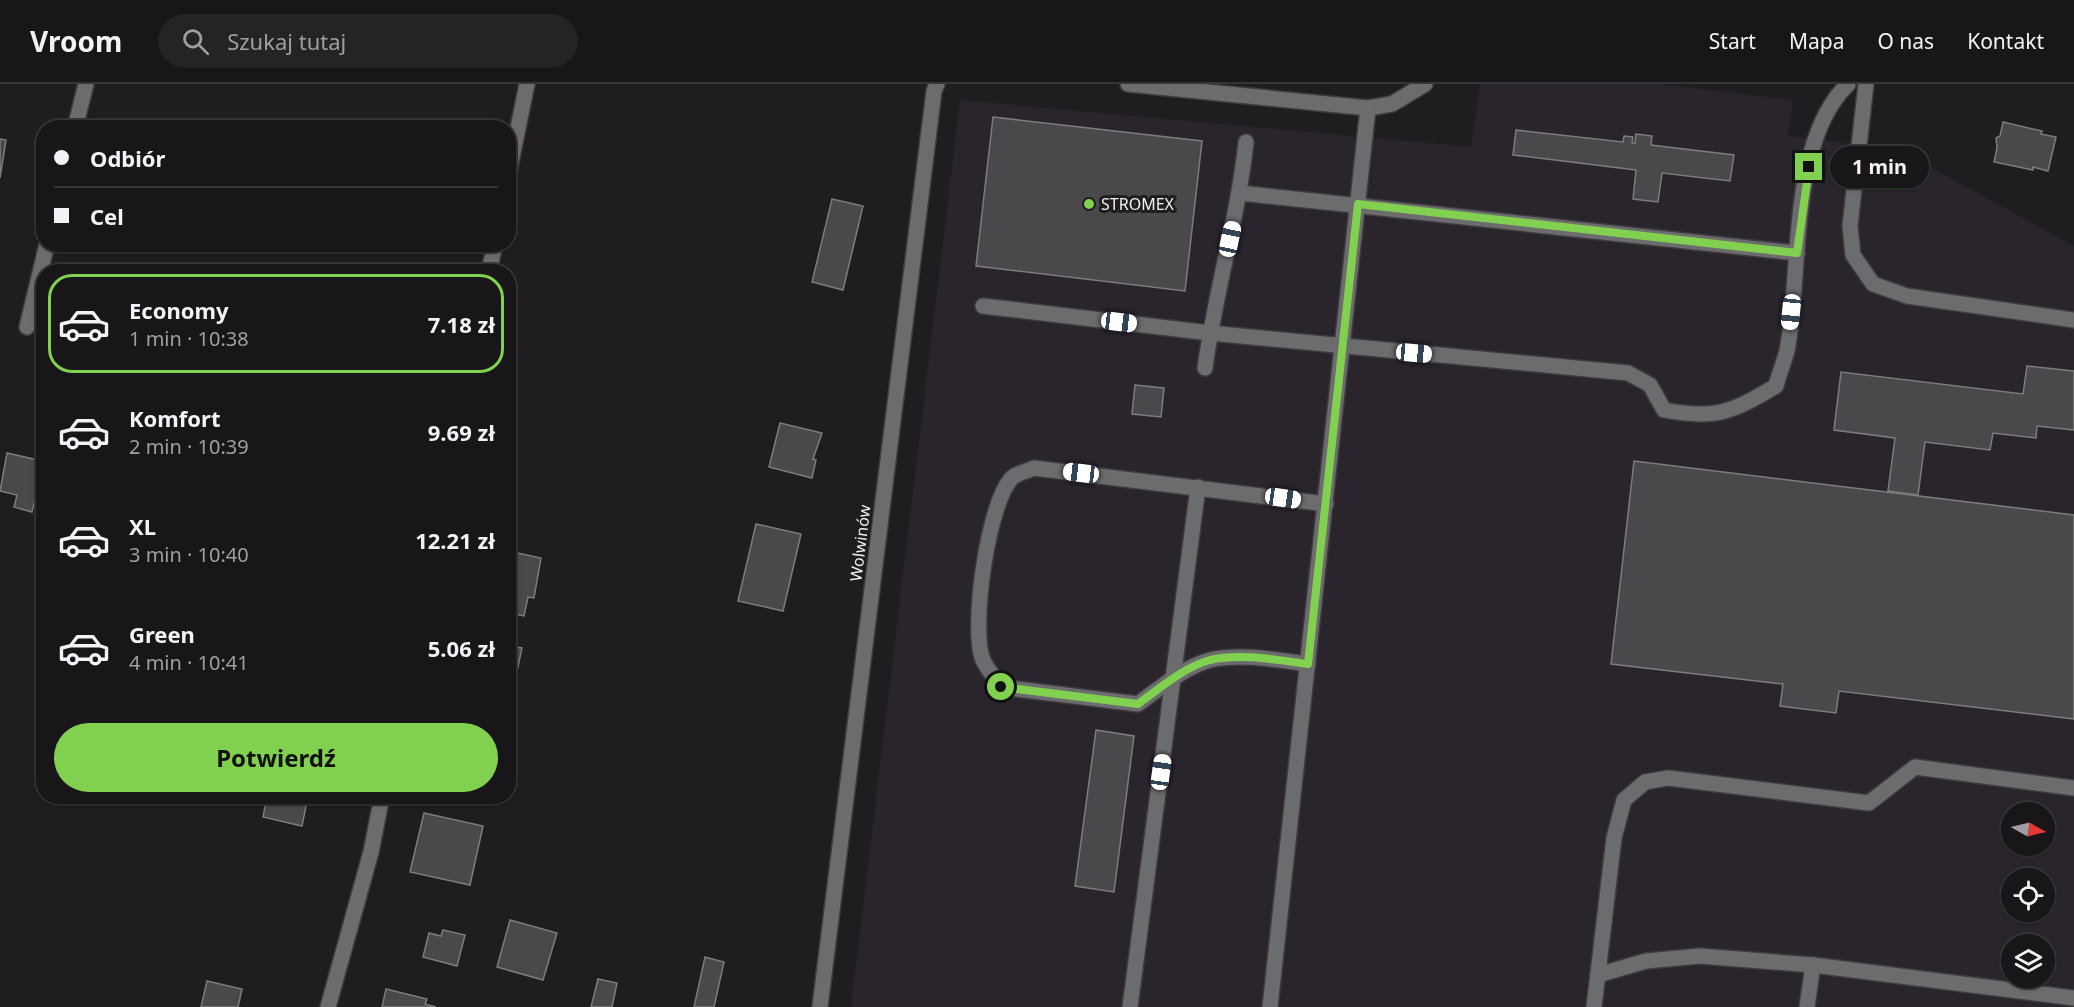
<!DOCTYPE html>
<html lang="pl">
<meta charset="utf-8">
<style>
body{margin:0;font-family:"Noto Sans",sans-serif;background:#252326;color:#f1f3f6;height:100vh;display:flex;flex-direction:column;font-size:22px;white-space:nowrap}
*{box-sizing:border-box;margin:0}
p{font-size:20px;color:#9f9fa2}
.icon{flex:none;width:33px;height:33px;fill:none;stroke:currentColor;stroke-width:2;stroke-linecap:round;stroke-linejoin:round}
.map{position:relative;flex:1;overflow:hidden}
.panel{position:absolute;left:36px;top:180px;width:480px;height:540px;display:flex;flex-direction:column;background:#181619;border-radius:24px;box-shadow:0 2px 4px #0004,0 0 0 2px #363538}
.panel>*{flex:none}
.guide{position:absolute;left:36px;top:36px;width:480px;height:132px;border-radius:24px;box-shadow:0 2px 4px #0004,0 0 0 2px #363538;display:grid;align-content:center;height:132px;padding:0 18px;background:#181619}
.needle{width:39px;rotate:98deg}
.controls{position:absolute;left:2001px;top:718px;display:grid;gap:12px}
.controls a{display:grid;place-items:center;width:54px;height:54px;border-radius:50%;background:#181619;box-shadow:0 2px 4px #0004,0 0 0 2px #363538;font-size:30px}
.end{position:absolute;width:27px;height:27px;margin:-14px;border:8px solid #81d050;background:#111;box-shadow:0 0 0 3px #111}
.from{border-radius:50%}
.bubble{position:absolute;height:42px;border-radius:21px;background:#181619;box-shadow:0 2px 4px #0004,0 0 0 2px #363538;font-size:20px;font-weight:700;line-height:42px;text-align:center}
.car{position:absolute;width:18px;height:36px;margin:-18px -9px;border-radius:8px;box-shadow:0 0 4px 2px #0007;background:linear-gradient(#fff 24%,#345 0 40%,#fff 0 76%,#345 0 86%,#fff 0)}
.guide b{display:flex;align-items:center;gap:21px;height:57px;font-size:22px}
.guide b+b{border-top:2px solid #363538}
.guide i{width:15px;height:15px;background:#f1f3f6}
ul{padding:10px 0 0;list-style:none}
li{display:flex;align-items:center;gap:18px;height:99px;margin:0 12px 9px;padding:0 6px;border:3px solid transparent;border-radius:24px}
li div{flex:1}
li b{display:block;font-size:22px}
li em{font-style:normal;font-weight:700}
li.active{border-color:#81d050}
li>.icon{width:54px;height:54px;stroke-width:1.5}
.primary-button{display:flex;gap:12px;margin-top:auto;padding:12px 18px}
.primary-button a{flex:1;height:69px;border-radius:36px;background:#81d050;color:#111;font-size:24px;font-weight:700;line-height:69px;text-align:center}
header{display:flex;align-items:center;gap:36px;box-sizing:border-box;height:84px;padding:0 30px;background:#181619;border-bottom:2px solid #363538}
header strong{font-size:28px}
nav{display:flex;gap:33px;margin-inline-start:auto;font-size:21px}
.search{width:420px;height:54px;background:#252326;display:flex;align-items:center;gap:15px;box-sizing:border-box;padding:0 21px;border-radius:33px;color:#9f9fa2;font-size:22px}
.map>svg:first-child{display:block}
</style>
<header>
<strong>Vroom</strong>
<div class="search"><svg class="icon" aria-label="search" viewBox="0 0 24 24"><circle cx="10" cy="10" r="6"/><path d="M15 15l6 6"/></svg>Szukaj tutaj</div>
<nav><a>Start</a><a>Mapa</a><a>O nas</a><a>Kontakt</a></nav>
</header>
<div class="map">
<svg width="2074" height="923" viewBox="0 0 2074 923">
<rect width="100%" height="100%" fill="#201d21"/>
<path fill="#2a242d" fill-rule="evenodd" d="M1480 0H1660L1793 16 1788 52 1899 66 2074 162V923H851L960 16 1471 63ZM2012 729H2044V762H2012ZM2012 795H2044V828H2012ZM2012 861H2044V894H2012Z"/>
<g fill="#4b484c" stroke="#7e7b7f" stroke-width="1.5">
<polygon points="993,33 1202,57 1185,207 976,182"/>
<polygon points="2003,38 2042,47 2041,50 2056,53 2048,87 2033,83 2033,86 1994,78 1997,64 1996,54 2000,52"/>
<polygon points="1516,46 1623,58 1624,52 1633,53 1632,59 1635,59 1636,50 1652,52 1651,61 1734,71 1730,97 1662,89 1658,118 1633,115 1636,86 1513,71"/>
<polygon points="0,55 6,56 0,94"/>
<polygon points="832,115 863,122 843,206 812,198"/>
<polygon points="2027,282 2074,287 2074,346 2037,342 2036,354 1993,349 1990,366 1925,358 1918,411 1888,407 1895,354 1834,346 1841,288 2023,310"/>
<polygon points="1135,301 1164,304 1161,333 1132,330"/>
<polygon points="780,339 822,349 813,375 816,376 812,394 769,383"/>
<polygon points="40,368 44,369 44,417 35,415 32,428 14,423 17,411 0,407 7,369 38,376"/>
<polygon points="1634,377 2074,431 2074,635 1839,607 1836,629 1780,622 1783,600 1611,580"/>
<polygon points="756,440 801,450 783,527 738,517"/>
<polygon points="508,467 541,474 534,514 528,513 524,532 508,529"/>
<polygon points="508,562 522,564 509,625 508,625"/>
<polygon points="1096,646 1134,652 1114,808 1075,802"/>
<polygon points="267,712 308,712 302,742 263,733"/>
<polygon points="424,729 483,742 470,801 410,788"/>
<polygon points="510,836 557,849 543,896 497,883"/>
<polygon points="443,846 465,851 457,882 423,873 429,849 441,852"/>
<polygon points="705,873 724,878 714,923 694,923"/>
<polygon points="598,895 617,899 612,923 591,923"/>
<polygon points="207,897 242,905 238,923 201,923"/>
<polygon points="386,905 427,915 425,920 436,923 382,923"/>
</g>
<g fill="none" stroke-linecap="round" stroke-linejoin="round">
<defs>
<g id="service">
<polyline points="1859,62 1850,142 1853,171 1873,200 1907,212 2074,236"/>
<polyline points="1240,109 1797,169"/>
<path d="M983 222 1210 249 1628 289 1650 301 1664 326C1716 336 1732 328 1776 302 1779 290 1784 278 1787 267 1802 188 1788 58 1848 0"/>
<path d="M1205 284C1215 208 1238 134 1246 58"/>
<path d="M1308 580C1277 576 1241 569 1210 576 1184 583 1160 604 1138 620L1001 603C995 594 987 585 983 576 970 546 988 415 1013 393 1018 389 1028 387 1034 384L1326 420"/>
<polyline points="1598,891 1646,877 1700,872 1813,881 2074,914"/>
<polyline points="1130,923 1198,403"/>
<polyline points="1594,923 1614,754 1624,716 1645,698 1668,694 1869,719 1915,683 2074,704"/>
<polyline points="1807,923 1813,881"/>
</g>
<g id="minor">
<polyline points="1128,0 1368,24 1392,20 1425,0"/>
<polyline points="75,44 86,0"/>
<polyline points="1859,62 1866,0"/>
<polyline points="508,93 527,0"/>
<polyline points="489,188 495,160"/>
<polyline points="27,243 47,160"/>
<polyline points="328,923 371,768 382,712"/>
<polyline points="820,923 934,7 937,0"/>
<polyline points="1270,923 1368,24"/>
</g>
</defs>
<use href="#service" stroke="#3d3b3e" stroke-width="18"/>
<use href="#minor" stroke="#3d3b3e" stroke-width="18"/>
<use href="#service" stroke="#6c6b6d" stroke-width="15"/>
<use href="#minor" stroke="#6c6b6d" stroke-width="15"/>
</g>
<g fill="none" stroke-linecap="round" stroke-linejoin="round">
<path stroke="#81d050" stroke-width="8" d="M1001 603 1138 620C1160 604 1184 583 1210 576 1241 569 1277 576 1308 580L1358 120 1797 169 1809 83"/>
</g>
<circle fill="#81d050" stroke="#201d21" stroke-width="2" cx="1089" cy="120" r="6"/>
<g text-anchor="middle" stroke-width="6" stroke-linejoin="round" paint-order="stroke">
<g font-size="16" fill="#f2f0f3" stroke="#201d21" text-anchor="start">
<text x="1101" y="126">STROMEX</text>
</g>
<g font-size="16" fill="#f2f0f3" stroke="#201d21">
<text transform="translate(860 459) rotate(-83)" y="6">Wolwinów</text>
</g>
</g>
</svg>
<div class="controls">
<a><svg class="needle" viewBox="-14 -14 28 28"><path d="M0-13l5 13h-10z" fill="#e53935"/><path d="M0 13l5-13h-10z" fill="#9f9fa2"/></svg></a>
<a><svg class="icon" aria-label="locate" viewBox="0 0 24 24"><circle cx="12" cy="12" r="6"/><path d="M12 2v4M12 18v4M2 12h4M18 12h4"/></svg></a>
<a><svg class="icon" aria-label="layers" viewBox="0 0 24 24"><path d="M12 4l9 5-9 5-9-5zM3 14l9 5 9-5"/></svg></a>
</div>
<i class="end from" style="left:1001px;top:603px"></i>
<i class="end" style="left:1809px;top:83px"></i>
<div class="bubble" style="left:1830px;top:62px;width:99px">1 min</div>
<i class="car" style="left:1230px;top:155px;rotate:12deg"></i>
<i class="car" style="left:1791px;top:228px;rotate:186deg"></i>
<i class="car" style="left:1119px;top:238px;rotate:97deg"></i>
<i class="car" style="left:1414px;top:269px;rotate:95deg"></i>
<i class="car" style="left:1081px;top:389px;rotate:277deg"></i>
<i class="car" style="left:1283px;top:414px;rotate:98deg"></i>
<i class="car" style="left:1161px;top:688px;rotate:8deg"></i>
<div class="guide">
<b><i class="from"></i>Odbiór</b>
<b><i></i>Cel</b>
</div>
<section class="panel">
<ul>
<li class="active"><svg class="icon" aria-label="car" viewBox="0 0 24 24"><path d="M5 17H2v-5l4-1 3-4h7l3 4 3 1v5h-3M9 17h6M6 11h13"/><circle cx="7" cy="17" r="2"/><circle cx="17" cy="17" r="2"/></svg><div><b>Economy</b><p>1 min · 10:38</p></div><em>7.18 zł</em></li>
<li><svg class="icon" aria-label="car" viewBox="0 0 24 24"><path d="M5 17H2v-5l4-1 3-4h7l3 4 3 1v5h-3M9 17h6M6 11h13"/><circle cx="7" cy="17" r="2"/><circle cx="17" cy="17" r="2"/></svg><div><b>Komfort</b><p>2 min · 10:39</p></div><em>9.69 zł</em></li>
<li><svg class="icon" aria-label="car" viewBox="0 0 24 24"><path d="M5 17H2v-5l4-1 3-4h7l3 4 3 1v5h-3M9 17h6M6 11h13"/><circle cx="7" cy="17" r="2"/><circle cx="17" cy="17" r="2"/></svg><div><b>XL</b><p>3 min · 10:40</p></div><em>12.21 zł</em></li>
<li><svg class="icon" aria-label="car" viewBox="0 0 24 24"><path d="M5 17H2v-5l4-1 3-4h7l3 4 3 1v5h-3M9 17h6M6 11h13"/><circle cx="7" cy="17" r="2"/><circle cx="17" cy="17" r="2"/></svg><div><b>Green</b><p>4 min · 10:41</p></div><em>5.06 zł</em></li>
</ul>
<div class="primary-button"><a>Potwierdź</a></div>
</section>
</div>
